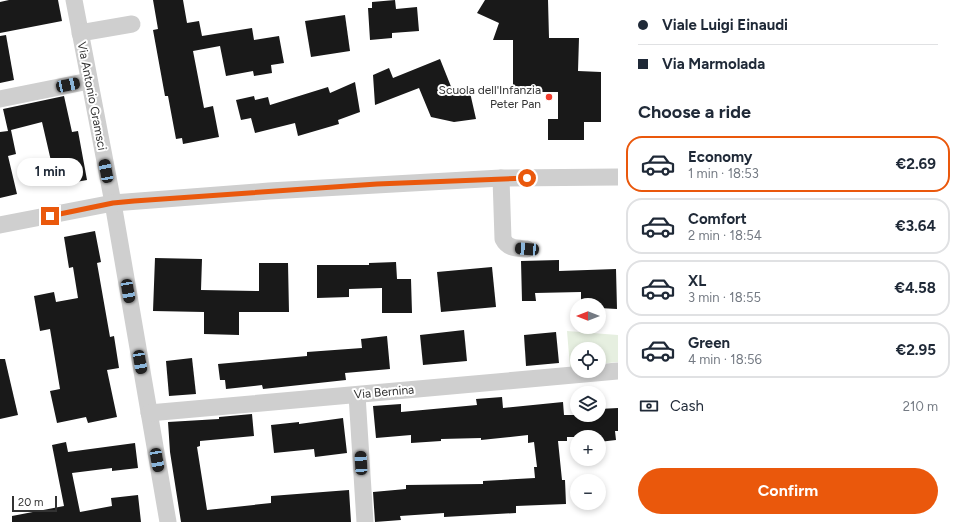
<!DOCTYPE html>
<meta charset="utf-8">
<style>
body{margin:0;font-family:Figtree,sans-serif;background:#f2f2f3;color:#1f2937;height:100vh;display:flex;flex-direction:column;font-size:15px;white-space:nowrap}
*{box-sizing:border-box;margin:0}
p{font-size:13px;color:#747a83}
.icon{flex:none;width:22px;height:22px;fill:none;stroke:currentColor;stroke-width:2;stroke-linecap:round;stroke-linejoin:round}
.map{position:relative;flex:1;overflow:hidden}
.drawer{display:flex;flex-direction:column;background:#fff;width:340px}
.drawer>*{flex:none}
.guide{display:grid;align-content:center;height:88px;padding:0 20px;background:#fff}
.needle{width:26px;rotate:270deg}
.fabs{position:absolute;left:570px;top:298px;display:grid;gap:8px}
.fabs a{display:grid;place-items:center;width:36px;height:36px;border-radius:50%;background:#fff;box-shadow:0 2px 6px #0003;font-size:20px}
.scale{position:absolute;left:12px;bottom:10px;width:45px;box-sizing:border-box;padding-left:4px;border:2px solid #323232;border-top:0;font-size:11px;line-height:14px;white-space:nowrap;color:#323232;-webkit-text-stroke:3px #fff;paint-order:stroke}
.end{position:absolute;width:18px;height:18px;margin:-9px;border:5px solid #ea580c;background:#fff;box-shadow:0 0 0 2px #fff}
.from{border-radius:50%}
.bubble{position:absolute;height:28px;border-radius:14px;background:#fff;box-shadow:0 2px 6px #0003;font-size:13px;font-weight:700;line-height:28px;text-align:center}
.car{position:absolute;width:12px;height:24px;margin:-12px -6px;border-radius:5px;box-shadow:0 0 3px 1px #0007;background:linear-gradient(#222 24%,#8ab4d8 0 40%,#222 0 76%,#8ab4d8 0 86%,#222 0)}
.guide b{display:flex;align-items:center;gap:14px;height:38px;font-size:15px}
.guide b+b{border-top:1px solid #e0e1e3}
.guide i{width:10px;height:10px;background:#1f2937}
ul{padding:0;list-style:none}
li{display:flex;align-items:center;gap:12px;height:56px;margin:0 8px 6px;padding:0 12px;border:2px solid #e0e1e3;border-radius:16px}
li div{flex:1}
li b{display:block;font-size:15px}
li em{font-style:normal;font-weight:700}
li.active{border-color:#ea580c}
li>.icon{width:36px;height:36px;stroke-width:1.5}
h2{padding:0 20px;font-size:18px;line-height:48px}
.pay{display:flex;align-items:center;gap:10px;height:44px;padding:0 20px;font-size:15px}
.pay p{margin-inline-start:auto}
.cta{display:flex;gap:8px;margin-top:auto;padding:8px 20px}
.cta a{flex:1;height:46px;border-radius:24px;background:#ea580c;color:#fff;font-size:16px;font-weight:700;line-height:46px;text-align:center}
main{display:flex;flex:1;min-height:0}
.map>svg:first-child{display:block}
</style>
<main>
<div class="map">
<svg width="618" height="522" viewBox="0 0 618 522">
<rect width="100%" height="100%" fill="#fff"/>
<polygon fill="#e6efe0" points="567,331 618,335 618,362 599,364 599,349 577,349 577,366 570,367"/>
<g fill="#191919">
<polygon points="9,0 58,0 62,21 0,33 0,2"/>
<polygon points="153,0 183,0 187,23 199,21 202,36 252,28 254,40 279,36 284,63 271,65 272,73 254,76 253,71 226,76 220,46 193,51 204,108 213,106 219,137 183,144 182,138 176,139 168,96 165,96 153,30 158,29"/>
<polygon points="395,0 396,9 417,7 419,31 392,33 392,38 370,40 368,8 372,8 372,2"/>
<polygon points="485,0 548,0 549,38 579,38 578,71 601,72 601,122 584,122 584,140 548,140 548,119 558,119 558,92 513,92 513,40 493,40 499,23 477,13"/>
<polygon points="345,15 350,51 311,57 305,21"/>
<polygon points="6,35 14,80 0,83 0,36"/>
<polygon points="440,59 452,89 469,88 476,119 454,122 431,117 419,88 375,105 373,75 389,68 393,78"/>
<polygon points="355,82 360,112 338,120 339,124 298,136 295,123 255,133 251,118 241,120 236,100 254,96 255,100 268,97 270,105 328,87 330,93"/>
<polygon points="64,96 72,132 78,131 87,180 65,184 61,159 51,161 42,122 11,130 16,154 8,156 17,194 0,198 0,132 8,131 3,109"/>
<polygon points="95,231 101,262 97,263 110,337 114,336 119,368 107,370 117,417 88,423 86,417 57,423 50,391 60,389 50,329 40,331 34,296 54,292 56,302 78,298 73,267 69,268 64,237"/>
<polygon points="155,258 202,259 201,290 259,291 259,263 288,263 289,312 239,312 239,335 204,334 204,312 153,311"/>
<polygon points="559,260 559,271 616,269 617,309 599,308 599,305 581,305 581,292 535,293 536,301 522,301 521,261"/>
<polygon points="396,262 397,279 411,279 412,313 382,313 382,288 349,289 349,297 317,298 317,265 369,265 369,263"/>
<polygon points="492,267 496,307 441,312 437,272"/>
<polygon points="464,330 467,361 423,365 420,335"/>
<polygon points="556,332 559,363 526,366 524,335"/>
<polygon points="387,336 390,369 345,373 346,380 263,389 262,385 226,389 225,380 220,380 218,364 307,356 307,352 362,348 361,339"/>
<polygon points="192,358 196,394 169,396 166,361"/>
<polygon points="0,359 5,359 18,415 0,419"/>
<polygon points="502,397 503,408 563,402 564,415 599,415 599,409 618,408 618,431 615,431 616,440 599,442 599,437 567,437 567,441 558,441 562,480 565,480 566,504 516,506 516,513 444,517 444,513 400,516 401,520 375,522 373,492 406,489 406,485 483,484 483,481 535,478 534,467 537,467 534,442 528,443 528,435 481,440 481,438 441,439 441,441 411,443 411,435 376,438 373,406 401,404 401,412 477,405 476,399"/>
<polygon points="252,414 254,436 200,441 200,446 197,447 207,510 271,503 271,496 349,490 351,522 181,522 170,452 168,422 219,419 219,417"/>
<polygon points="343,418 347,453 315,457 314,449 274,453 271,425 299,422 299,424"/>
<polygon points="66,442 68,452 135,443 138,468 112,471 112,468 72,473 80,512 112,506 111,498 138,495 141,522 12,522 12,516 64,506 52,445"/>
</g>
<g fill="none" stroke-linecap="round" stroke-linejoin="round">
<g stroke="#cfcfcf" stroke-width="17">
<polyline points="74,0 113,203 168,522"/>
<polyline points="80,33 132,24"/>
<polyline points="0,99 89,81"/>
<path d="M501 178 503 239C508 249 517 248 527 249"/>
<polyline points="0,225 113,203 269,191 501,178 618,177"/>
<polyline points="357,395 365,522"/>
<polyline points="149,413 618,371"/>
</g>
</g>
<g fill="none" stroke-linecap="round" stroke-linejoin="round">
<polyline stroke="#ea580c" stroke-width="5" points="50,216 113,203 134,201 377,184 527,178"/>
</g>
<circle fill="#f23b2b" stroke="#fff" stroke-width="1.5" cx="549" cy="97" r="4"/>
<g text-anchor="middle" stroke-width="4" stroke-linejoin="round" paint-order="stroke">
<g font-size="12" fill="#323232" stroke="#fff" text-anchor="end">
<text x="541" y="94">Scuola dell'Infanzia<tspan x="541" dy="14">Peter Pan</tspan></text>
</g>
<g font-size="12" fill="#323232" stroke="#fff">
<text transform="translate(92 96) rotate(79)" y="4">Via Antonio Gramsci</text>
<text transform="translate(384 392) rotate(-5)" y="4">Via Bernina</text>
</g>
</g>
</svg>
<div class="fabs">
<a><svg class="needle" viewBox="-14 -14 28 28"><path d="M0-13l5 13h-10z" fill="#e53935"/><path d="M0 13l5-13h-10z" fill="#747a83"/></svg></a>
<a><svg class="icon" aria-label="locate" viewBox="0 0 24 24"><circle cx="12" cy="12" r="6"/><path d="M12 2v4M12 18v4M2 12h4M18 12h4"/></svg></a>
<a><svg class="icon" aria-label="layers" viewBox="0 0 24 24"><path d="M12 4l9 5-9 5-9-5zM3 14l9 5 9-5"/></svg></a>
<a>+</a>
<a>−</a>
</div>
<div class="scale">20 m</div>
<i class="end from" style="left:527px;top:178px"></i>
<i class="end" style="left:50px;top:216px"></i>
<div class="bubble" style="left:17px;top:158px;width:66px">1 min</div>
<i class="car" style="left:68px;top:85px;rotate:78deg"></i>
<i class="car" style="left:106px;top:171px;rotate:349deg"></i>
<i class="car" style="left:527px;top:249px;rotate:274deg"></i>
<i class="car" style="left:128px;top:291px;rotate:170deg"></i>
<i class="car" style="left:140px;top:362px;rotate:170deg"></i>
<i class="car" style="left:157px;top:460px;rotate:170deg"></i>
<i class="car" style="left:361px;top:463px;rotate:357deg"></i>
</div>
<section class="drawer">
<div class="guide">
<b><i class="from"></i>Viale Luigi Einaudi</b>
<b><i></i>Via Marmolada</b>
</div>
<h2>Choose a ride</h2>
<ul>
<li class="active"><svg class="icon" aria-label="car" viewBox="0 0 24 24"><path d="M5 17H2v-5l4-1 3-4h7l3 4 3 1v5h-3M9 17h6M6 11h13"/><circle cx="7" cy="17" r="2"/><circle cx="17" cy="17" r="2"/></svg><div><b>Economy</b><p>1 min · 18:53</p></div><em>€2.69</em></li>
<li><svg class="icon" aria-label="car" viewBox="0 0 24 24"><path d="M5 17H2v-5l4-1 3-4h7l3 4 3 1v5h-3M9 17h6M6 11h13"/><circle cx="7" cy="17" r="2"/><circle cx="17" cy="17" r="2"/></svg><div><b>Comfort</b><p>2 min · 18:54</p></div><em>€3.64</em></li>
<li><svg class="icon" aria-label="car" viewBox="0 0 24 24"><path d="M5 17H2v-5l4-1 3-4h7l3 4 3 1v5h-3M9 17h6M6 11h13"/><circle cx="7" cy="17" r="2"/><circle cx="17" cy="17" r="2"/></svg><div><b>XL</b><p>3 min · 18:55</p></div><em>€4.58</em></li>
<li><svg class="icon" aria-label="car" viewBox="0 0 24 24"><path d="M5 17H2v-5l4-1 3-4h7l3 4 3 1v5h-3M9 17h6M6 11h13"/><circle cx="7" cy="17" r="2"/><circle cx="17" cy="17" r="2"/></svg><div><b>Green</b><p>4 min · 18:56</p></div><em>€2.95</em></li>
</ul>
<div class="pay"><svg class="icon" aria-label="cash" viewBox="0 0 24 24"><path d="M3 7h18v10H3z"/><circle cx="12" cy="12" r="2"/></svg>Cash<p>210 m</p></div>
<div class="cta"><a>Confirm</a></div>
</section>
</main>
